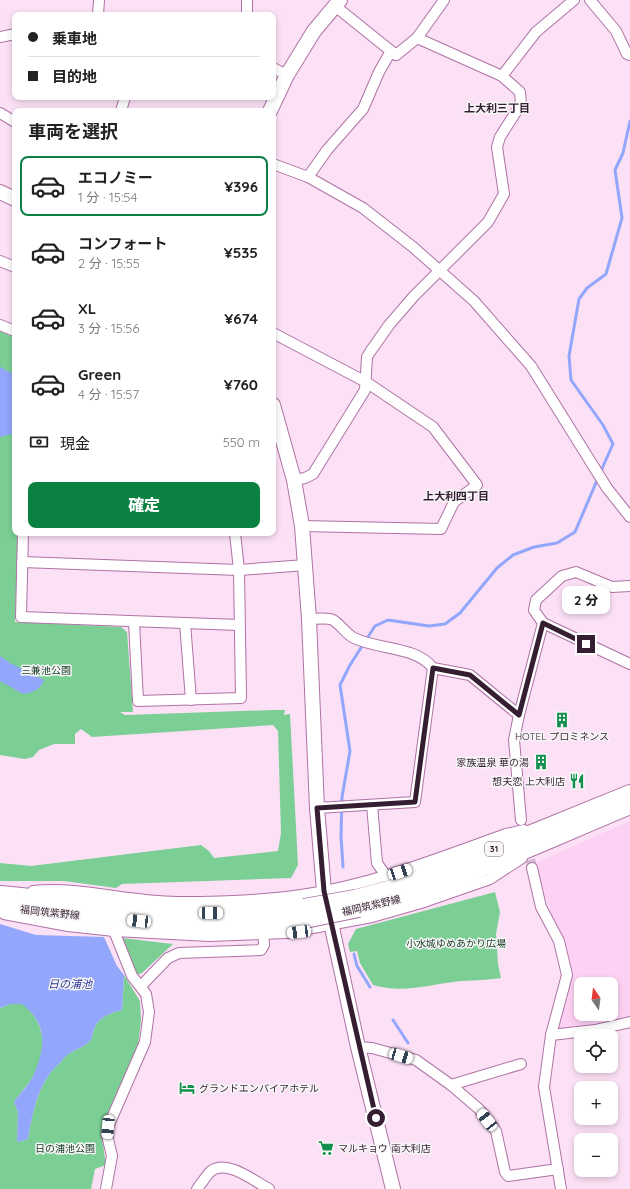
<!DOCTYPE html>
<html lang="ja">
<meta charset="utf-8">
<style>
body{margin:0;font-family:Quicksand,"Noto Sans JP",sans-serif;background:#f6f6f6;color:#222;height:100vh;display:flex;flex-direction:column;font-size:15px;white-space:nowrap}
*{box-sizing:border-box;margin:0}
p{font-size:13px;color:#767676}
.icon{flex:none;width:22px;height:22px;fill:none;stroke:currentColor;stroke-width:2;stroke-linecap:round;stroke-linejoin:round}
.map{position:relative;flex:1;overflow:hidden}
.side{position:absolute;left:12px;top:108px;width:264px;height:428px;display:flex;flex-direction:column;background:#fff;border-radius:8px;box-shadow:0 2px 6px #0003}
.side>*{flex:none}
.banner{position:absolute;left:12px;top:12px;width:264px;height:88px;border-radius:8px;box-shadow:0 2px 6px #0003;display:grid;align-content:center;height:88px;padding:0 16px;background:#fff}
.needle{width:26px;rotate:346deg}
.tools{position:absolute;left:574px;top:977px;display:grid;gap:8px}
.tools a{display:grid;place-items:center;width:44px;height:44px;border-radius:8px;background:#fff;box-shadow:0 2px 6px #0003;font-size:20px}
.end{position:absolute;width:18px;height:18px;margin:-9px;border:5px solid #361e32;background:#fff;box-shadow:0 0 0 2px #fff}
.from{border-radius:50%}
.bubble{position:absolute;height:28px;border-radius:8px;background:#fff;box-shadow:0 2px 6px #0003;font-size:13px;font-weight:800;line-height:28px;text-align:center}
.car{position:absolute;width:12px;height:24px;margin:-12px -6px;border-radius:5px;box-shadow:0 0 3px 1px #0007;background:linear-gradient(#fff 24%,#345 0 40%,#fff 0 76%,#345 0 86%,#fff 0)}
.banner b{display:flex;align-items:center;gap:14px;height:38px;font-size:15px}
.banner b+b{border-top:1px solid #e0e0e0}
.banner i{width:10px;height:10px;background:#222}
ul{padding:0;list-style:none}
li{display:flex;align-items:center;gap:12px;height:60px;margin:0 8px 6px;padding:0 8px;border:2px solid transparent;border-radius:8px}
li div{flex:1}
li b{display:block;font-size:15px}
li em{font-style:normal;font-weight:800}
li.selected{border-color:#0b8043}
li>.icon{width:36px;height:36px;stroke-width:1.5}
h2{padding:0 16px;font-size:18px;line-height:48px}
.pay{display:flex;align-items:center;gap:10px;height:44px;padding:0 16px;font-size:15px}
.pay p{margin-inline-start:auto}
.action{display:flex;gap:8px;margin-top:auto;padding:8px 16px}
.action a{flex:1;height:46px;border-radius:8px;background:#0b8043;color:#fff;font-size:16px;font-weight:800;line-height:46px;text-align:center}
.map>svg:first-child{display:block}
</style>
<div class="map">
<svg width="630" height="1189" viewBox="0 0 630 1189">
<rect width="100%" height="100%" fill="#fbe0f6"/>
<path fill="#fdd1f4" fill-rule="evenodd" d="M630 821V1016L591 1026 558 1030 573 974 565 940 552 916 535 863ZM581 984H611V1014H581Z"/>
<g fill="#7bcf95">
<polygon points="0,331 15,338 15,533 18,533 15,622 121,627 127,632 133,712 120,712 125,715 273,710 285,710 284,715 290,714 298,865 291,878 122,884 116,888 64,881 0,881 0,863 31,866 201,845 209,851 214,858 278,851 281,833 278,731 273,725 92,737 81,729 75,734 75,744 54,744 39,750 33,757 25,759 0,755"/>
<path d="M495 892 500 912 496 934 498 964 501 978C488 980 475 980 461 981 431 984 404 994 373 985L360 963 357 951 350 952 348 944 356 929Z"/>
<polygon points="122,938 173,944 142,973 136,975"/>
<path d="M124 975 140 1001 141 1021 138 1045 101 1131 106 1165 95 1169 91 1189H0V1008L10 1004 22 1003C46 1023 47 1047 34 1075 29 1084 20 1093 14 1102L18 1112 17 1142 28 1139C33 1111 38 1081 61 1062 63 1060 64 1057 67 1055 73 1050 85 1047 90 1041 94 1036 92 1032 95 1027 99 1017 112 1012 122 1010Z"/>
</g>
<g fill="#92a7fb">
<polygon points="0,367 15,375 15,433 0,437"/>
<path d="M0 656 10 663 44 680C40 690 34 692 23 694L0 681Z"/>
<path d="M0 924 36 935 104 937 117 966 124 975 122 1010C112 1012 99 1017 95 1027 92 1032 94 1036 90 1041 85 1047 73 1050 67 1055 64 1057 63 1060 61 1062 38 1081 33 1111 28 1139L17 1142 18 1112 14 1102C20 1093 30 1084 34 1074 46 1046 47 1023 22 1004H10L0 1008Z"/>
</g>
<g fill="none" stroke-linecap="round" stroke-linejoin="round">
<g stroke="#92a7fb" stroke-width="3">
<polyline points="600,473 613,444 603,425 571,380 569,356 579,299 587,288 606,274 622,218 615,170 623,153 630,121"/>
<polyline points="343,867 341,836 342,797 350,751 340,685 350,665 375,626 388,620 429,626 445,624 460,613 497,568 513,555 534,547 557,543 575,532 598,478"/>
<polyline points="354,954 357,966 370,987"/>
<polyline points="393,1020 408,1043"/>
</g>
<polyline stroke="#d4b9cf" stroke-width="10" stroke-dasharray="10 5" stroke-linecap="butt" points="527,845 532,868"/>
<defs>
<g id="street">
<polyline points="247,0 247,15"/>
<polyline points="590,0 616,31 627,54 630,55"/>
<polyline points="98,15 99,0"/>
<polyline points="0,37 15,34"/>
<polyline points="417,38 444,0"/>
<polyline points="273,68 287,75"/>
<polyline points="502,76 536,32 574,0"/>
<polyline points="121,111 125,97"/>
<polyline points="0,113 15,122"/>
<polyline points="273,164 308,177 363,208 413,247 474,301 531,366 607,488 630,517"/>
<polyline points="308,177 327,150 363,109 379,72 391,51"/>
<polyline points="0,261 15,267"/>
<polyline points="0,325 15,331"/>
<polyline points="273,333 366,382 433,427 477,485 454,502 441,529 302,526"/>
<polyline points="294,480 305,478 313,474 365,390 367,357 370,352 389,325 414,296 488,222 504,194 497,147 500,137 521,104 520,92 502,76 417,38 396,55 335,6"/>
<polyline points="23,533 21,617 239,625"/>
<polyline points="22,562 239,570 306,565"/>
<path d="M309 619C316 619 328 617 333 620 341 625 346 634 354 638 379 650 416 646 433 668L470 675 519 715"/>
<polyline points="134,622 138,701 241,698 239,570 235,533"/>
<polyline points="185,623 191,700"/>
<polyline points="543,623 630,664"/>
<polyline points="372,805 377,863 386,876"/>
<polyline points="317,808 415,802 433,668"/>
<polyline points="521,820 514,740 519,715 543,623 534,610 536,600 562,576 576,572 612,587 630,586"/>
<polyline points="532,868 541,907 559,941 567,975 551,1035 544,1087 561,1189"/>
<path d="M33 891C82 886 131 903 180 902 220 902 261 901 301 895 372 885 439 858 506 834L524 830"/>
<polyline points="4,914 68,926 114,931 210,936 286,933 372,917 421,903 490,879 522,858"/>
<polyline points="141,986 168,958 179,953 261,950 264,945 263,930"/>
<polyline points="551,1035 595,1030 630,1022"/>
<polyline points="358,1047 372,1048 416,1060 451,1085 479,1109 496,1131 505,1172 508,1176 558,1169"/>
<polyline points="451,1085 521,1064"/>
<polyline points="106,1189 112,1156 107,1135 108,1127 145,1042 149,1012 146,994 132,976 114,931"/>
<path d="M197 1189C201 1184 206 1176 211 1171 227 1159 254 1181 269 1189"/>
</g>
<g id="secondary">
<polyline points="270,111 287,75 314,31 340,0"/>
<polyline points="0,192 15,199"/>
<polyline points="273,405 294,480 302,526 309,619 317,808 324,891 358,1047 393,1189"/>
</g>
<g id="primary">
<path d="M0 894C59 899 117 910 176 912 219 914 261 912 304 907"/>
<polyline points="355,898 406,884 630,793"/>
<polyline points="0,907 170,924 254,925 305,920"/>
<path d="M359 909C453 885 541 843 630 806"/>
</g>
</defs>
<use href="#street" stroke="#af72a5" stroke-width="12"/>
<use href="#secondary" stroke="#af72a5" stroke-width="16"/>
<use href="#primary" stroke="#af72a5" stroke-width="18"/>
<use href="#street" stroke="#fff" stroke-width="10"/>
<use href="#secondary" stroke="#fff" stroke-width="14"/>
<use href="#primary" stroke="#fff" stroke-width="16"/>
<defs>
<g id="primary-bridge">
<polyline points="304,907 355,898"/>
<polyline points="305,920 359,909"/>
</g>
</defs>
<use href="#primary-bridge" stroke="#af72a5" stroke-width="18" stroke-linecap="butt"/>
<use href="#primary-bridge" stroke="#fff" stroke-width="16"/>
</g>
<g fill="none" stroke-linecap="round" stroke-linejoin="round">
<polyline stroke="#361e32" stroke-width="5" points="376,1118 324,891 317,808 415,802 433,668 470,675 519,715 543,623 586,644"/>
</g>
<defs>
<symbol id="building-bare" viewBox="-9 -9 18 18"><path d="M-4-6H4V6H1V3H-1V6H-4ZM-2.5-4.3h1.7v1.8h-1.7ZM.8-4.3h1.7v1.8H.8ZM-2.5-1h1.7V.8h-1.7ZM.8-1h1.7V.8H.8Z" fill="#13904d" stroke="#f7f7f7" stroke-width="2.5" paint-order="stroke"/></symbol>
<symbol id="restaurant-bare" viewBox="-9 -9 18 18"><path d="M-5-6h1v4h1v-4h1v4h1v-4h1v5L-1.5 .5V6h-2V.5L-5-1ZM5-6V6H3V1.5H1.5Q1.5-4 5-6Z" fill="#13904d" stroke="#f7f7f7" stroke-width="2.5" paint-order="stroke"/></symbol>
<symbol id="hotel-bare" viewBox="-9 -9 18 18"><path d="M-6-4.5h1.5V1H6V5H4.5V3h-9V5H-6ZM-4 0a1.8 1.8 0 1 1 3.6 0ZM.5 0V-2.5h3Q6-2.5 6 0Z" fill="#13904d" stroke="#f7f7f7" stroke-width="2.5" paint-order="stroke"/></symbol>
<symbol id="supermarket-bare" viewBox="-9 -9 18 18"><path d="M-6-5.5h2.5l.6 2H6L4.5 2H-2.5L-4.4-4H-6ZM-1.5 3.2a1.3 1.3 0 1 0 .1 0ZM3 3.2a1.3 1.3 0 1 0 .1 0Z" fill="#13904d" stroke="#f7f7f7" stroke-width="2.5" paint-order="stroke"/></symbol>
</defs>
<g fill-rule="evenodd">
<use href="#building-bare" x="551" y="709" width="22" height="22"/>
<use href="#building-bare" x="530" y="751" width="22" height="22"/>
<use href="#restaurant-bare" x="566" y="770" width="22" height="22"/>
<use href="#hotel-bare" x="176" y="1077" width="22" height="22"/>
<use href="#supermarket-bare" x="315" y="1137" width="22" height="22"/>
</g>
<g text-anchor="middle" stroke-width="3" stroke-linejoin="round" paint-order="stroke">
<rect fill="#f7f7f7" stroke="#705f6d" stroke-width="1" x="485" y="842" width="18" height="14" rx="3"/>
<g font-size="9" font-weight="bold" fill="#361e32">
<text x="494" y="852">31</text>
</g>
<g font-size="10" fill="#123820" stroke="#f7f7f7">
<text x="46" y="674">三兼池公園</text>
<text x="456" y="947">小水城ゆめあかり広場</text>
<text x="65" y="1152">日の浦池公園</text>
</g>
<g font-size="10" fill="#361e32" stroke="#f7f7f7" text-anchor="end">
<text x="562" y="740" text-anchor="middle">HOTEL プロミネンス</text>
<text x="529" y="766">家族温泉 華の湯</text>
<text x="565" y="785">想夫恋 上大利店</text>
<text x="199" y="1092" text-anchor="start">グランドエンパイアホテル</text>
<text x="338" y="1152" text-anchor="start">マルキョウ 南大利店</text>
</g>
<g font-size="10" fill="#361e32" stroke="#f7f7f7">
<text transform="translate(371 905) rotate(-13)" y="4">福岡筑紫野線</text>
<text transform="translate(50 912) rotate(6)" y="4">福岡筑紫野線</text>
</g>
<g font-size="11" font-weight="bold" fill="#361e32" stroke="#f7f7f7">
<text x="497" y="112">上大利三丁目</text>
<text x="456" y="500">上大利四丁目</text>
</g>
<g font-size="11" font-style="italic" fill="#2c3695" stroke="#f7f7f7">
<text x="70" y="988">日の浦池</text>
</g>
</g>
</svg>
<div class="tools">
<a><svg class="needle" viewBox="-14 -14 28 28"><path d="M0-13l5 13h-10z" fill="#e53935"/><path d="M0 13l5-13h-10z" fill="#767676"/></svg></a>
<a><svg class="icon" aria-label="locate" viewBox="0 0 24 24"><circle cx="12" cy="12" r="6"/><path d="M12 2v4M12 18v4M2 12h4M18 12h4"/></svg></a>
<a>+</a>
<a>−</a>
</div>
<i class="end from" style="left:376px;top:1118px"></i>
<i class="end" style="left:586px;top:644px"></i>
<div class="bubble" style="left:562px;top:586px;width:48px">2 分</div>
<i class="car" style="left:400px;top:872px;rotate:72deg"></i>
<i class="car" style="left:211px;top:913px;rotate:91deg"></i>
<i class="car" style="left:139px;top:921px;rotate:276deg"></i>
<i class="car" style="left:299px;top:932px;rotate:263deg"></i>
<i class="car" style="left:401px;top:1056px;rotate:106deg"></i>
<i class="car" style="left:487px;top:1120px;rotate:322deg"></i>
<i class="car" style="left:108px;top:1127px;rotate:185deg"></i>
<div class="banner">
<b><i class="from"></i>乗車地</b>
<b><i></i>目的地</b>
</div>
<section class="side">
<h2>車両を選択</h2>
<ul>
<li class="selected"><svg class="icon" aria-label="car" viewBox="0 0 24 24"><path d="M5 17H2v-5l4-1 3-4h7l3 4 3 1v5h-3M9 17h6M6 11h13"/><circle cx="7" cy="17" r="2"/><circle cx="17" cy="17" r="2"/></svg><div><b>エコノミー</b><p>1 分 · 15:54</p></div><em>¥396</em></li>
<li><svg class="icon" aria-label="car" viewBox="0 0 24 24"><path d="M5 17H2v-5l4-1 3-4h7l3 4 3 1v5h-3M9 17h6M6 11h13"/><circle cx="7" cy="17" r="2"/><circle cx="17" cy="17" r="2"/></svg><div><b>コンフォート</b><p>2 分 · 15:55</p></div><em>¥535</em></li>
<li><svg class="icon" aria-label="car" viewBox="0 0 24 24"><path d="M5 17H2v-5l4-1 3-4h7l3 4 3 1v5h-3M9 17h6M6 11h13"/><circle cx="7" cy="17" r="2"/><circle cx="17" cy="17" r="2"/></svg><div><b>XL</b><p>3 分 · 15:56</p></div><em>¥674</em></li>
<li><svg class="icon" aria-label="car" viewBox="0 0 24 24"><path d="M5 17H2v-5l4-1 3-4h7l3 4 3 1v5h-3M9 17h6M6 11h13"/><circle cx="7" cy="17" r="2"/><circle cx="17" cy="17" r="2"/></svg><div><b>Green</b><p>4 分 · 15:57</p></div><em>¥760</em></li>
</ul>
<div class="pay"><svg class="icon" aria-label="cash" viewBox="0 0 24 24"><path d="M3 7h18v10H3z"/><circle cx="12" cy="12" r="2"/></svg>現金<p>550 m</p></div>
<div class="action"><a>確定</a></div>
</section>
</div>
